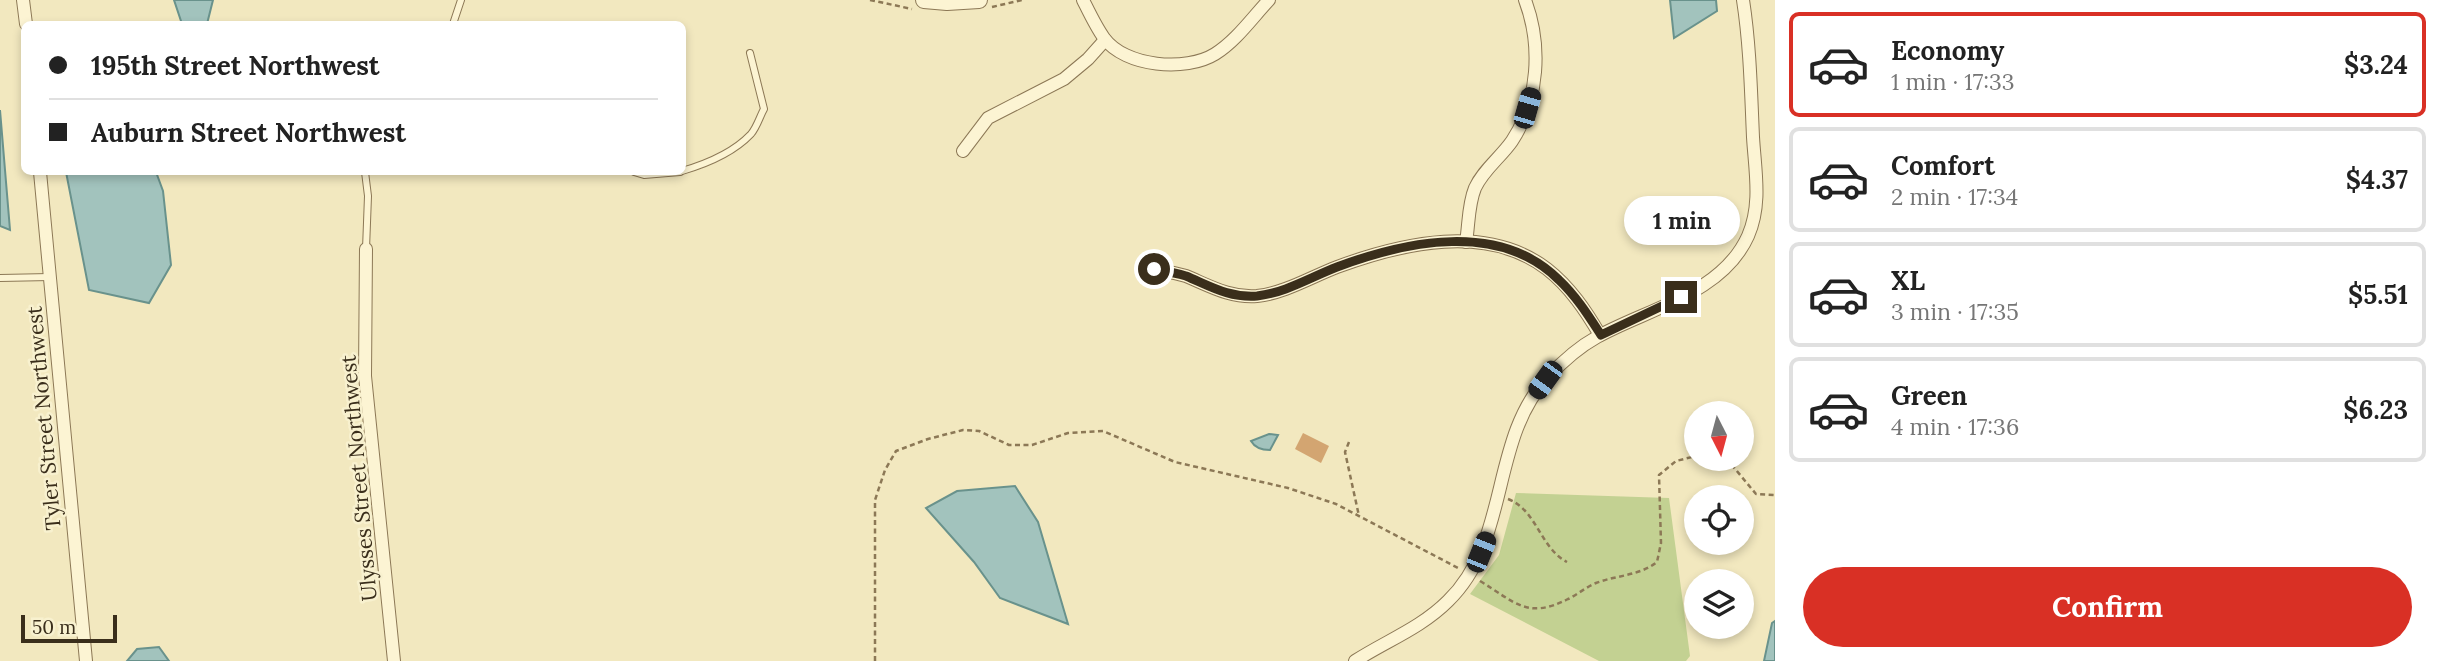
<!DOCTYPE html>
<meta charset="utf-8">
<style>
body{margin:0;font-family:Lora,serif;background:#f2f2f2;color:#222;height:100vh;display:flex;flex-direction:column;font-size:26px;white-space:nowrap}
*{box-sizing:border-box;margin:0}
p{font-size:23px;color:#767676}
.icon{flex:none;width:38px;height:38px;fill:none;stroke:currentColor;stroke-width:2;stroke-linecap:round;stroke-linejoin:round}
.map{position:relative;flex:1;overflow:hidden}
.panel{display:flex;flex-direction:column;background:#fff;width:665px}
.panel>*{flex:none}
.guide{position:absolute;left:21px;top:21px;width:665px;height:154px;border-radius:10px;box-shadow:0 4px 10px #0003;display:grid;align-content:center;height:154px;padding:0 28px;background:#fff}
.needle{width:46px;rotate:174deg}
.tools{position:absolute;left:1684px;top:401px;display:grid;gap:14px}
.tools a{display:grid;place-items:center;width:70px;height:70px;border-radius:50%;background:#fff;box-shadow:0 4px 10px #0003;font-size:35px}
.scale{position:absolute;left:21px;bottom:18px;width:96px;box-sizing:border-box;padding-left:7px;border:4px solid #3a2e1b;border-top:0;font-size:19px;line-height:24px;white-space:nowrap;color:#3a2e1b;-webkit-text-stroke:5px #f8f1cf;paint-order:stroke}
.end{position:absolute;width:32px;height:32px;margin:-16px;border:9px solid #3a2e1b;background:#fff;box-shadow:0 0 0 4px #fff}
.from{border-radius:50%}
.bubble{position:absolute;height:49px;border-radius:24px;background:#fff;box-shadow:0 4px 10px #0003;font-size:23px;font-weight:800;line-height:49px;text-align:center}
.car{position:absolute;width:21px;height:42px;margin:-21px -10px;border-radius:9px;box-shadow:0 0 5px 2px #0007;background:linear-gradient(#222 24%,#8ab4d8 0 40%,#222 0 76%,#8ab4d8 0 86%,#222 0)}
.guide b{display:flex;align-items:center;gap:24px;height:66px;font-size:26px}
.guide b+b{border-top:2px solid #e0e0e0}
.guide i{width:18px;height:18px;background:#222}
ul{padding:12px 0 0;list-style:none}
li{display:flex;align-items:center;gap:21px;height:105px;margin:0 14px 10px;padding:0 14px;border:4px solid #e0e0e0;border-radius:10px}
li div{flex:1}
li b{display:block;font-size:26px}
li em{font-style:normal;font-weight:800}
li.active{border-color:#d93025}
li>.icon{width:63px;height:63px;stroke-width:1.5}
.cta{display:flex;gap:14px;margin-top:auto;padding:14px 28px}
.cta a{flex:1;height:80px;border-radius:42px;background:#d93025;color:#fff;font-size:28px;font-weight:800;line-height:80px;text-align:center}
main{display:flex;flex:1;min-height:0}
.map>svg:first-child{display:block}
</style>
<main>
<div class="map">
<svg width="1775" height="661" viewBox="0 0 1775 661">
<rect width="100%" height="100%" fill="#f2e8bf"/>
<polygon fill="#c3d192" points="1516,493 1669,498 1690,656 1686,661 1599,661 1470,594 1499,555"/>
<g fill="#a2c3bd" stroke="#69928c" stroke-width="2">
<polygon points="174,0 213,0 207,24 182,24"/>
<polygon points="1670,0 1716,0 1717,11 1674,38"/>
<polygon points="0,110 10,230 0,226"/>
<polygon points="66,172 156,172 163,191 171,265 149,303 89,290"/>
<path d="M1269 434 1278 435 1270 450C1263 450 1255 448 1251 441Z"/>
<polygon points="1015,486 1038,522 1068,624 1000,598 974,562 926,508 957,491"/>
<polygon points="1775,621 1775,661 1764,661 1772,623"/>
<polygon points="159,647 169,661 127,661 137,649"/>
</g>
<polygon fill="#d3a571" points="1303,433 1329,446 1321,463 1295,449"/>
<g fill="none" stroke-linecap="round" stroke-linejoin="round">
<defs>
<g id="service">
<polyline points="453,24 461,0"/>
<path d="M682 171C706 164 734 152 751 134 757 127 760 116 764 109L750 53"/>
<polyline points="365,172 368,196 366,249"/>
<polyline points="634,172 644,175 680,172"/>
<polyline points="0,278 50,277"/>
</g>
<g id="minor">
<polyline points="23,0 26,24"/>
<path d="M1083 0C1089 12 1096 27 1104 38 1125 67 1186 72 1215 54 1236 41 1252 18 1269 0"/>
<polyline points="963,151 988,118 1064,79 1088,59 1105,40"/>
<polyline points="40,172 86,661"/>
<path d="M1466 242C1469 224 1468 205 1475 188 1483 170 1501 157 1512 141 1539 100 1542 45 1525 0"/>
<polyline points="366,249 365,376 394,661"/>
<path d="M1155 269C1165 271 1176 273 1186 276 1210 286 1230 298 1257 296 1285 293 1311 277 1337 267 1402 243 1487 223 1547 269 1570 287 1586 311 1600 335"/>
<path d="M1355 661C1386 641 1421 628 1448 601 1511 540 1489 440 1548 377 1562 362 1579 347 1597 337 1647 309 1722 294 1748 236 1762 204 1755 171 1753 137 1751 92 1750 45 1743 0"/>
</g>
<polyline id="tertiary" points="924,0 947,2 979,0"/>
</defs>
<use href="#service" stroke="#8c7856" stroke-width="8"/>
<use href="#minor" stroke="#8c7856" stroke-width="14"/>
<use href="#tertiary" stroke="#8c7856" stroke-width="18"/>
<g stroke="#8c7856" stroke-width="2.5" stroke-dasharray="5 3.5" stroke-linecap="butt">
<polyline points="870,0 912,9"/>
<polyline points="992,7 1022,0"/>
<polyline points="1349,442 1345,452 1359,516"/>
<polyline points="1726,458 1756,494 1775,495"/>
<path d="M1508 499C1537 510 1540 548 1567 562"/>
<path d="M1480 581C1515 602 1527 620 1568 599 1577 595 1586 587 1596 583 1617 575 1639 576 1657 562L1661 543 1659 475 1676 461 1696 456"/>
<polyline points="875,661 875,500 885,470 896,451 928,439 963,430 979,431 1009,445 1032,445 1068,433 1103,431 1175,462 1288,488 1336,504 1460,569"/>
</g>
<use href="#service" stroke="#fcf4d3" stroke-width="6"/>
<use href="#minor" stroke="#fcf4d3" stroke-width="12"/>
<use href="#tertiary" stroke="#fcf4d3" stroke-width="16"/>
</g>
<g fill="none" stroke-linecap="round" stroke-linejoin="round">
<path stroke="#3a2e1b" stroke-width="9" d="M1154 269C1165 271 1176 273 1186 276 1210 286 1229 298 1257 296 1285 293 1311 277 1337 267 1406 241 1500 221 1559 280 1576 296 1588 315 1601 335L1681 297"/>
</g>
<g text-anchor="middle" stroke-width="5" stroke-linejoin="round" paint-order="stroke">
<g font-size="21" fill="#3a2e1b" stroke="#f8f1cf">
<text transform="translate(44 418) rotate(-95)" y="7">Tyler Street Northwest</text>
<text transform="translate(359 478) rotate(-95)" y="7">Ulysses Street Northwest</text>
</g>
</g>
</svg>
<div class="tools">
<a><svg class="needle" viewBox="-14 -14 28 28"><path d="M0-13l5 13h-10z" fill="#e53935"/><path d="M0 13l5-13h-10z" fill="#767676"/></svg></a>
<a><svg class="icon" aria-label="locate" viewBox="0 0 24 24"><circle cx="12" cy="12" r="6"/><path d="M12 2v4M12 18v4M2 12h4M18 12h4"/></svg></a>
<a><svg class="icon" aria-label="layers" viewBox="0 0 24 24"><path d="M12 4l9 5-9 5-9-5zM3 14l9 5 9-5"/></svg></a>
</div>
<div class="scale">50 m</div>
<i class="end from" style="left:1154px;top:269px"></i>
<i class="end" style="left:1681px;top:297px"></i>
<div class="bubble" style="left:1624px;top:196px;width:116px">1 min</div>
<i class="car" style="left:1527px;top:108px;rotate:16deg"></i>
<i class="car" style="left:1545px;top:380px;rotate:216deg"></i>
<i class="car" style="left:1481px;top:552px;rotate:22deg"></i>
<div class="guide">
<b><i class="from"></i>195th Street Northwest</b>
<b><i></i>Auburn Street Northwest</b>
</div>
</div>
<section class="panel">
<ul>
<li class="active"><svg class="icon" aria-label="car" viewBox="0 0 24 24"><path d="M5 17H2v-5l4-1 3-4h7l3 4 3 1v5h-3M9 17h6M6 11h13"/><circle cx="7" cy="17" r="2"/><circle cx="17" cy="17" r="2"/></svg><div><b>Economy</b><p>1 min · 17:33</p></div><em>$3.24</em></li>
<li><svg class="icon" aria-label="car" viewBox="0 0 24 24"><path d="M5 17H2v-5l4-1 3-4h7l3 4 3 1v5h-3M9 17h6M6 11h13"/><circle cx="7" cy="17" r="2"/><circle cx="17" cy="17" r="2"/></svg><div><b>Comfort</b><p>2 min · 17:34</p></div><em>$4.37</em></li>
<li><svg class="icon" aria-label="car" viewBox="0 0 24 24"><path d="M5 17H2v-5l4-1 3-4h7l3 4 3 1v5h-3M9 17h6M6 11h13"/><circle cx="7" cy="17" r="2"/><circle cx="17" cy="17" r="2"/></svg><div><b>XL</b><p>3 min · 17:35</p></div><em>$5.51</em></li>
<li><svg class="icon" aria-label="car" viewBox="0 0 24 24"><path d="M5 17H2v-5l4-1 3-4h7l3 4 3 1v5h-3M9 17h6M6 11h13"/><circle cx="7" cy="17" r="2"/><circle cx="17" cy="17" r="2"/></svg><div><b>Green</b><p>4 min · 17:36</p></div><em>$6.23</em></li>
</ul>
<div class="cta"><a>Confirm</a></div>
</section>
</main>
